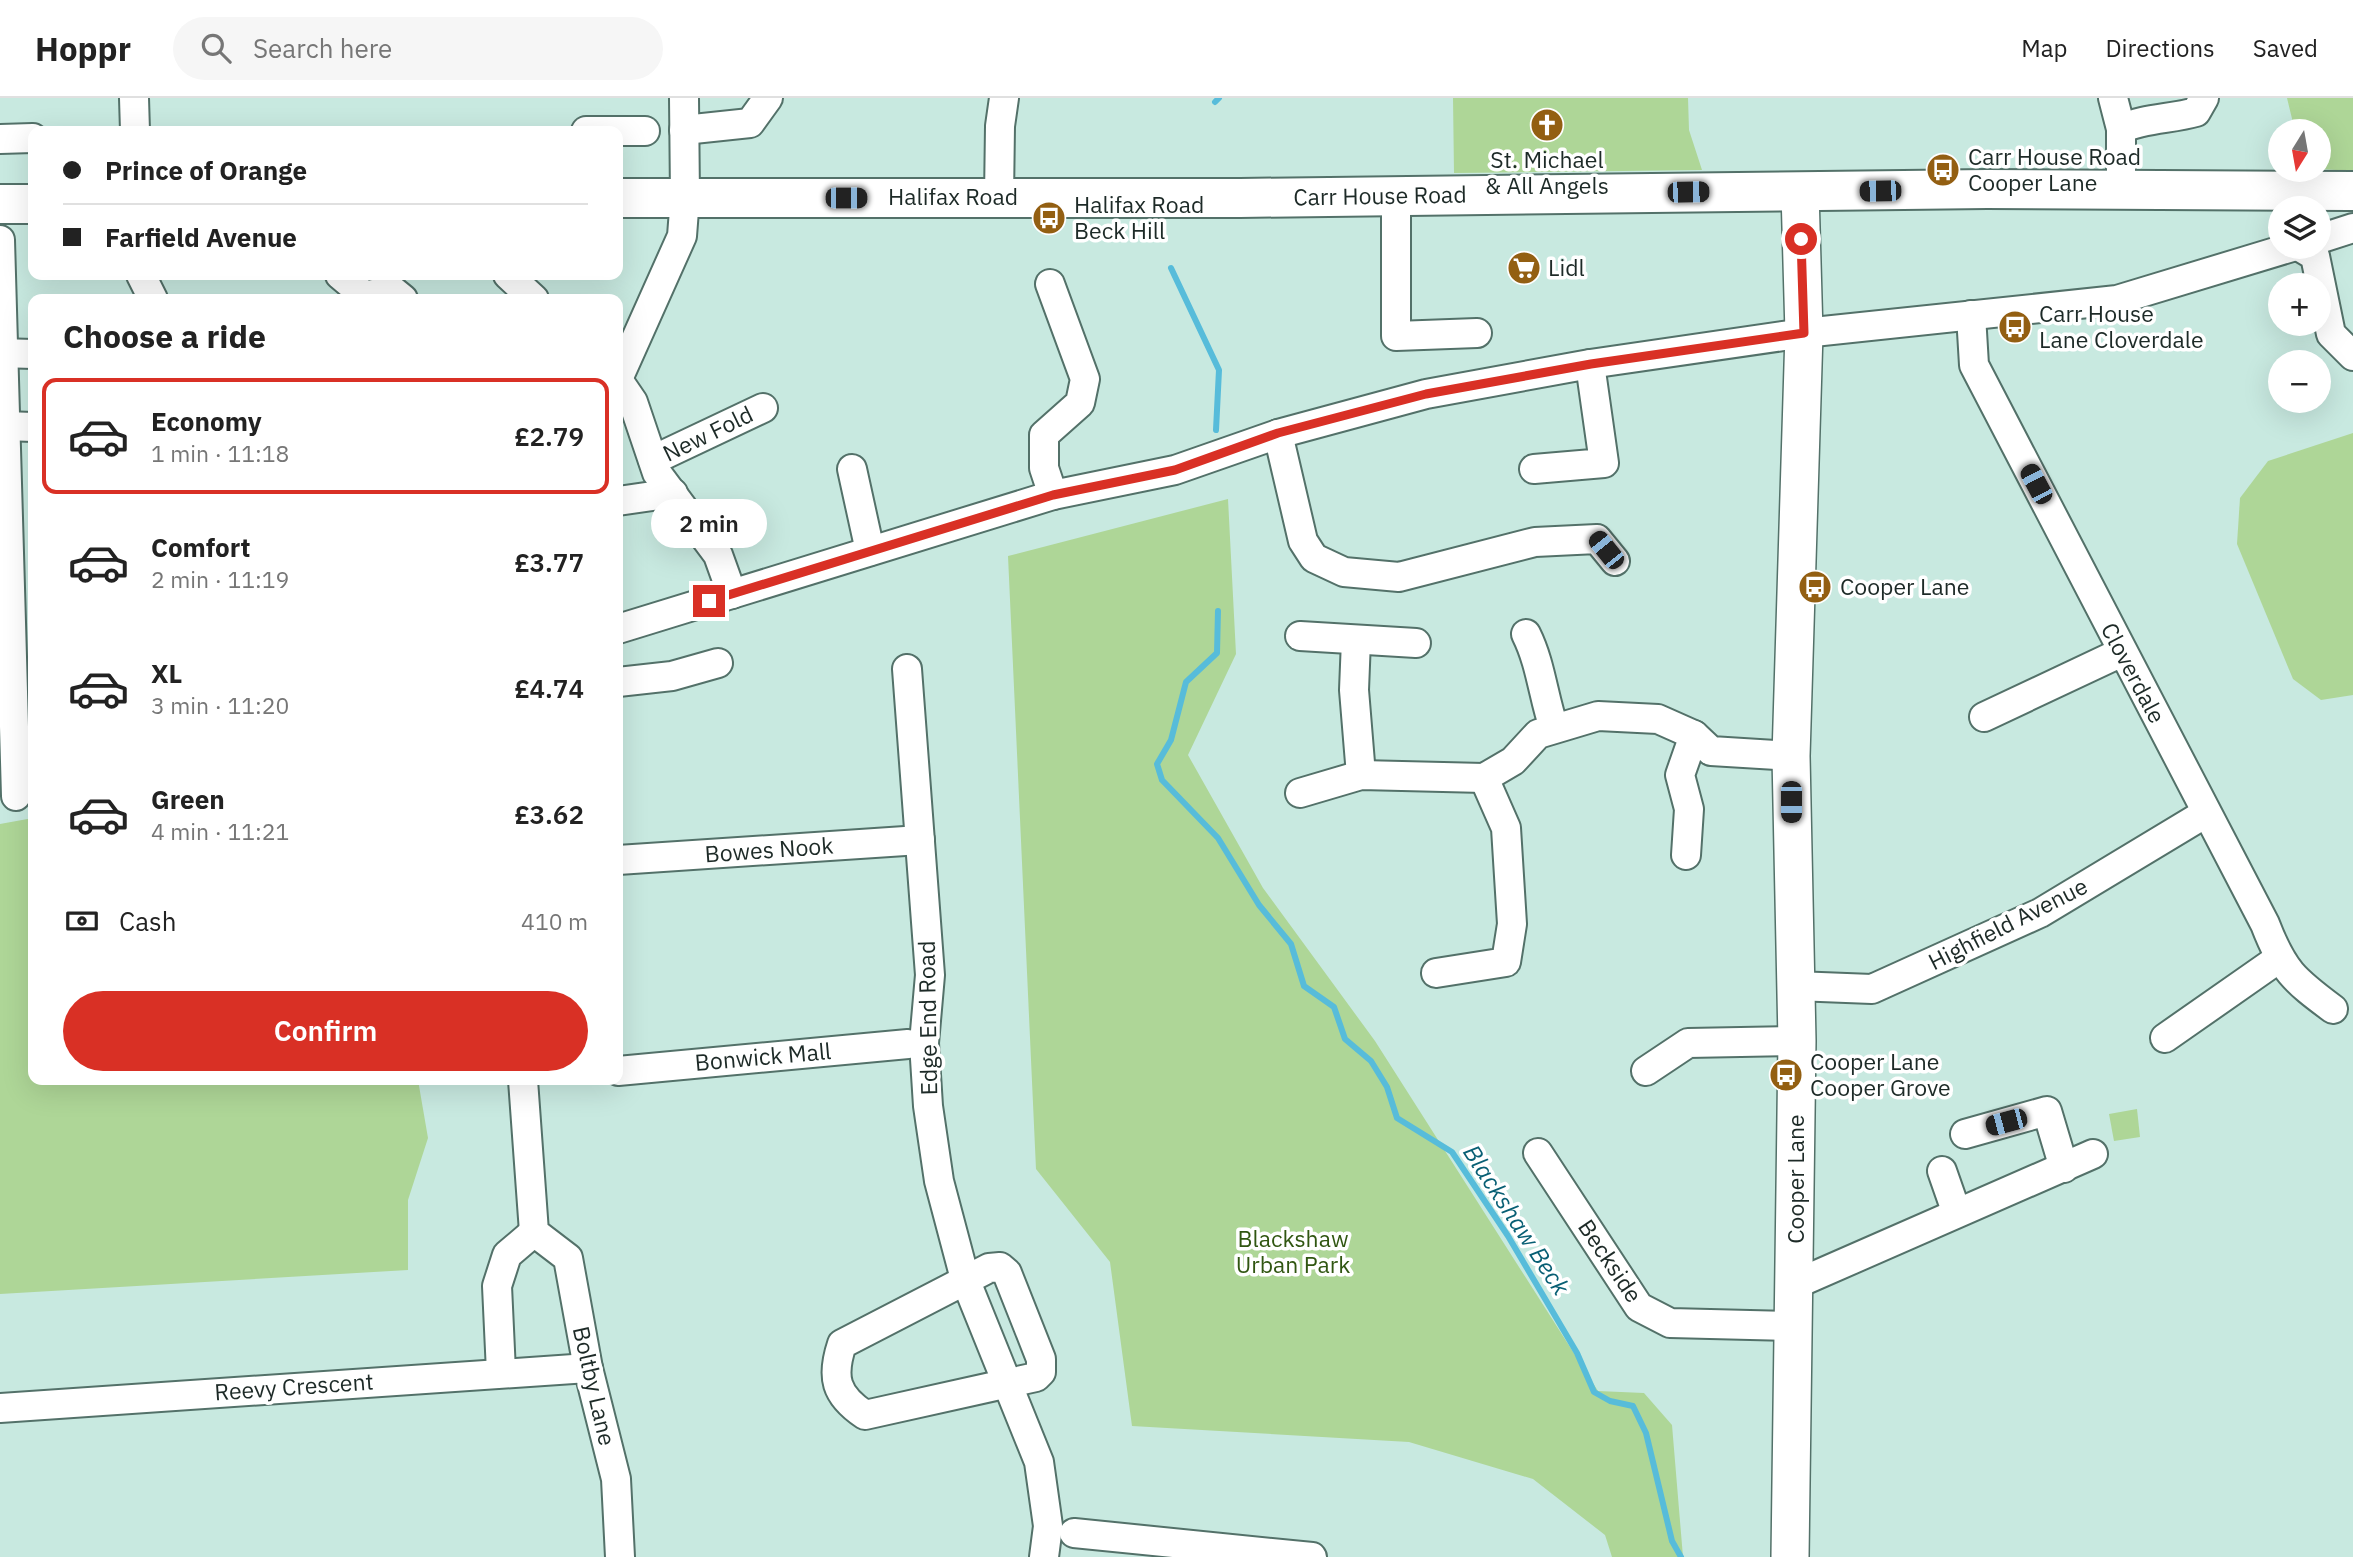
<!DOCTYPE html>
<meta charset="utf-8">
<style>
body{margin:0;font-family:"IBM Plex Sans",sans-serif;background:#f6f6f6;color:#222;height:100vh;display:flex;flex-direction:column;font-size:26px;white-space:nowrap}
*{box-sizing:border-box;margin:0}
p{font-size:23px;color:#767676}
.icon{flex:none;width:38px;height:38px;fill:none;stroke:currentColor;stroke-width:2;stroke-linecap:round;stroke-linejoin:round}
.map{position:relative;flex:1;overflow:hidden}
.sheet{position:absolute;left:28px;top:196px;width:595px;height:791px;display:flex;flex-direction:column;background:#fff;border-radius:14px;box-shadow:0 7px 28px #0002}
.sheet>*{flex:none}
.top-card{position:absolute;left:28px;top:28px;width:595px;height:154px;border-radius:14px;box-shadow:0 7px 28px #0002;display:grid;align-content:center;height:154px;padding:0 35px;background:#fff}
.needle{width:46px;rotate:191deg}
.fabs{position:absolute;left:2268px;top:21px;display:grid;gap:14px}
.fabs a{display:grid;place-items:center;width:63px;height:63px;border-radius:50%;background:#fff;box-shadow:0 7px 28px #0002;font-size:35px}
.end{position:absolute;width:32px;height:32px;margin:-16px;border:9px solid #d93025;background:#fff;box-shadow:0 0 0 4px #fff}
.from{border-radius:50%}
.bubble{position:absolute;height:49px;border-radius:24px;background:#fff;box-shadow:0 7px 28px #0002;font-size:23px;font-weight:600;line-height:49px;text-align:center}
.car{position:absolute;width:21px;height:42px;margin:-21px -10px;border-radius:9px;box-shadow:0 0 5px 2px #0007;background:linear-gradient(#222 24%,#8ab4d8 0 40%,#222 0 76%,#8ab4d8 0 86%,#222 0)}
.top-card b{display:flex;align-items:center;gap:24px;height:66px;font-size:26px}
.top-card b+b{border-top:2px solid #e0e0e0}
.top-card i{width:18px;height:18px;background:#222}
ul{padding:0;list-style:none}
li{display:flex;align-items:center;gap:21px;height:116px;margin:0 14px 10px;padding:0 21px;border:4px solid transparent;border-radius:14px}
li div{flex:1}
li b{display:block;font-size:26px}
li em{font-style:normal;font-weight:600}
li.selected{border-color:#d93025}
li>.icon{width:63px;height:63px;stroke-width:1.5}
h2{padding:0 35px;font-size:32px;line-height:84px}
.pay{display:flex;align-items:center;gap:18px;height:77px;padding:0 35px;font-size:26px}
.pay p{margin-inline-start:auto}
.action{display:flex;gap:14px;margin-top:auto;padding:14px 35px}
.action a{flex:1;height:80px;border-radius:42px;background:#d93025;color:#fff;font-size:28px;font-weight:600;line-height:80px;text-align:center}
header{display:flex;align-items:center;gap:42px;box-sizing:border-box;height:98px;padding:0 35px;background:#fff;border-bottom:2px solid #e0e0e0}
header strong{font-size:33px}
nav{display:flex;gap:38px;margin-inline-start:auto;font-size:24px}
.search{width:490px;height:63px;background:#f6f6f6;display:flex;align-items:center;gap:18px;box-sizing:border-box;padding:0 24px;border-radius:38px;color:#767676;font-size:26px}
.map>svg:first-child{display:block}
</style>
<header>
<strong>Hoppr</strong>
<div class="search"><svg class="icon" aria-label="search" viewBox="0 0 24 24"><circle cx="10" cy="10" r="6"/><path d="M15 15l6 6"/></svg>Search here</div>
<nav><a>Map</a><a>Directions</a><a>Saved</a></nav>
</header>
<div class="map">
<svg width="2353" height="1459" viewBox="0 0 2353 1459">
<rect width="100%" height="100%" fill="#c8e9e0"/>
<g fill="#aed697">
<polygon points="1453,0 1688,0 1689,32 1702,72 1454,75"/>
<polygon points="2287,0 2353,0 2353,73 2319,71 2319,33 2295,33"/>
<polygon points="2353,335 2353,597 2321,602 2293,581 2237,446 2240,400 2268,363"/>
<polygon points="1228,401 1236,556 1188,657 1263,790 1375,943 1598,1293 1644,1295 1672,1327 1683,1459 1612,1459 1605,1437 1533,1381 1409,1344 1132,1328 1110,1164 1036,1071 1008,458"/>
<polygon points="33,720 33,982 418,982 428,1040 408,1102 408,1172 0,1196 0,726"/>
<polygon points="2137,1011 2140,1039 2114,1043 2109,1016"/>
</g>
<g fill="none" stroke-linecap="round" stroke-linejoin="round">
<g stroke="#57bcda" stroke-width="6">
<polyline points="1215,4 1219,0"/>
<polyline points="1171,170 1219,272 1216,332"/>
<polyline points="1218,513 1217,555 1186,584 1171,642 1157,666 1162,682 1218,740 1259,807 1291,846 1304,888 1334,909 1345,941 1371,963 1387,989 1397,1020 1452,1054 1508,1138 1577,1255 1594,1294 1610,1303 1633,1308 1646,1335 1672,1443 1681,1459"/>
</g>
<defs>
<g id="minor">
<polyline points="134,0 135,33"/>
<polyline points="2113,0 2121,31"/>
<polyline points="684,32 750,25 768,0"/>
<polyline points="586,33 645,33"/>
<polyline points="0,41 33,40"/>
<path d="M2121 93V31C2143 20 2172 21 2196 14L2204 0"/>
<polyline points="1396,98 1396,238 1477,235"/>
<polyline points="999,99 1000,28 1004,0"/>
<polyline points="2319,141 2353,130"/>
<polyline points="0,142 16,698"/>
<polyline points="2300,149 2315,158 2331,236 2353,258"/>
<polyline points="141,177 153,201"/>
<polyline points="340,177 365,198 392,192 403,201"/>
<polyline points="508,177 534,201"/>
<polyline points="1050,186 1085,281 1080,305 1044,337 1044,370 1053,397"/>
<path d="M1971 217 1974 267 2265 826C2283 873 2294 882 2333 911"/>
<polyline points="0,255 33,256"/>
<polyline points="618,281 682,138 685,99 684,0"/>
<polyline points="618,282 633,304 657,375 718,457 732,496"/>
<polyline points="5,328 33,329"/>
<polyline points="1278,336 1303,443 1314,460 1344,474 1399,479 1535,444 1597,441 1615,463"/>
<polyline points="653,362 763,310"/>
<polyline points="852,371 870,453"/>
<polyline points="1534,371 1604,365 1590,266"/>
<polyline points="618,403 673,395"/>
<polyline points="618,531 1053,397 1175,372 1278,336 1426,296 1590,266 1804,235 2117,202 2292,149"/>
<path d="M1526 536C1541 566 1543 598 1554 630"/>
<polyline points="1300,538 1416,545"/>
<polyline points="1356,542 1354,592 1361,677"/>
<polyline points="907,571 930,877 924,945 928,1008 939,1083 965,1181 1039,1364 1048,1428 1044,1459"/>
<polyline points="618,584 672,578 718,565"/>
<polyline points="1984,619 2122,554"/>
<polyline points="1300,695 1361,677 1484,680 1513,663 1538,636 1598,618 1658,621 1694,637 1711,653 1791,658"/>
<polyline points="1686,757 1689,711 1680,677 1694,637"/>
<polyline points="618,762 920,742"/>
<polyline points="1436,875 1506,864 1512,826 1506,730 1484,680"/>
<polyline points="1795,888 1872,891 2040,815 2206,715"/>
<polyline points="2165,940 2278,861"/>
<polyline points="618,973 908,946"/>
<polyline points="1646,973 1688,945 1797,943"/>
<polyline points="523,982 534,1134 568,1160 588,1270 616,1381 620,1459"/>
<polyline points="1965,1036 2047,1013 2064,1070"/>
<polyline points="1538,1055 1639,1209 1670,1225 1794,1228"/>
<polyline points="1942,1073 1956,1113"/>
<path d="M1000 1169 1007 1175 1041 1261V1274L1036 1279 865 1317C835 1297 831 1279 842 1246L989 1170Z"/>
<polyline points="1796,1186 2093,1056"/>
<polyline points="501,1274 497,1188 507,1157 534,1134"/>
<polyline points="0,1310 588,1270"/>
<polyline points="1074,1435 1312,1459"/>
</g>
<polyline id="major" points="1790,1459 1797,943 1791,658 1804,235 1800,94"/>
<g id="highway">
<polyline points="618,100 1240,100 1987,91 2353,93"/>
<polyline points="0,106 33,106"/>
</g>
</defs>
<use href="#minor" stroke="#537169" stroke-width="32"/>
<use href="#major" stroke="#537169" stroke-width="40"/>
<use href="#highway" stroke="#537169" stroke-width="42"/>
<use href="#minor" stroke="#fff" stroke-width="28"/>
<use href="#major" stroke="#fff" stroke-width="37"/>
<use href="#highway" stroke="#fff" stroke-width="38"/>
</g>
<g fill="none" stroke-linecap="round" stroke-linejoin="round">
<polyline stroke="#d93025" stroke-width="9" points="709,503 1053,397 1175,372 1278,335 1426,296 1591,266 1804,235 1801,141"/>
</g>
<defs>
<symbol id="church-disc" viewBox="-11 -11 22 22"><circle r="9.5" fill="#935f12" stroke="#fff"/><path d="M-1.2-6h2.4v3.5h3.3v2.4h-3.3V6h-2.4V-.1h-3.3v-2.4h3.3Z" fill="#fff"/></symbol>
<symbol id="bus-disc" viewBox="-11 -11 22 22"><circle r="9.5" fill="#935f12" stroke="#fff"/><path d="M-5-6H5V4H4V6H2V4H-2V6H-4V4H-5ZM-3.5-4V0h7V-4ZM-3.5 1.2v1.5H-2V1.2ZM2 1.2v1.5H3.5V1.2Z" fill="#fff"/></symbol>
<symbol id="supermarket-disc" viewBox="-11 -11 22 22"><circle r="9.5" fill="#935f12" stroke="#fff"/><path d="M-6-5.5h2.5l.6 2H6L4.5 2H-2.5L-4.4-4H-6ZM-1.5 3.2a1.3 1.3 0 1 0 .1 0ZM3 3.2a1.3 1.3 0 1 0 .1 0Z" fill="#fff"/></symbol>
</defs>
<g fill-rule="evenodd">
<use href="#church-disc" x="1528" y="8" width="38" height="38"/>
<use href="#bus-disc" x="1924" y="53" width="38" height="38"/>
<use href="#bus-disc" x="1030" y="101" width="38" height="38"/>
<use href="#supermarket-disc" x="1505" y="151" width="38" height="38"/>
<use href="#bus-disc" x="1996" y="210" width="38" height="38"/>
<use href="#bus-disc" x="1796" y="470" width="38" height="38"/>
<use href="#bus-disc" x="1767" y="958" width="38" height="38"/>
</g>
<g text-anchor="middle" stroke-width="7" stroke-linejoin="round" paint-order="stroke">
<g font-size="23" fill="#1d2a27" stroke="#fff" text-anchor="start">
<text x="1968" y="67">Carr House Road<tspan x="1968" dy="26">Cooper Lane</tspan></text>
<text x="1547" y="70" text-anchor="middle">St. Michael<tspan x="1547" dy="26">&amp; All Angels</tspan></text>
<text x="1074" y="115">Halifax Road<tspan x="1074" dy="26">Beck Hill</tspan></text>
<text x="1548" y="178">Lidl</text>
<text x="2039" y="224">Carr House<tspan x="2039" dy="26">Lane Cloverdale</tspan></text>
<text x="1840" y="497">Cooper Lane</text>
<text x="1810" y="972">Cooper Lane<tspan x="1810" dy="26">Cooper Grove</tspan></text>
</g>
<g font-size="23" fill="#1d2a27" stroke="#fff">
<text transform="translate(1380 98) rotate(-1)" y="8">Carr House Road</text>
<text x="953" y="107">Halifax Road</text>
<text transform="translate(708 336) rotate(-26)" y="8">New Fold</text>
<text transform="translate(2133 575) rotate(62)" y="8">Cloverdale</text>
<text transform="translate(769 752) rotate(-4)" y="8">Bowes Nook</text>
<text transform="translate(2008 826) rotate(-27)" y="8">Highfield Avenue</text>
<text transform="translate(928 920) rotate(-91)" y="8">Edge End Road</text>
<text transform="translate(763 959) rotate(-5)" y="8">Bonwick Mall</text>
<text transform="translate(1796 1081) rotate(-90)" y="8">Cooper Lane</text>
<text transform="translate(1610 1163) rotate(56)" y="8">Beckside</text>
<text transform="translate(594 1288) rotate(77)" y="8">Boltby Lane</text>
<text transform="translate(294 1289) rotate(-4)" y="8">Reevy Crescent</text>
</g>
<g font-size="23" fill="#305611" stroke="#fff">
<text x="1293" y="1149">Blackshaw<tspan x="1293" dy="26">Urban Park</tspan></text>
</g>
<g font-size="24" font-style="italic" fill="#085f74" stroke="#fff">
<text transform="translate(1516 1122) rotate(57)" y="8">Blackshaw Beck</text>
</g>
</g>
</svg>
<div class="fabs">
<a><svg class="needle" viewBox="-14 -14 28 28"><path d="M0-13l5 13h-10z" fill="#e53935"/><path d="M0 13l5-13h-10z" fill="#767676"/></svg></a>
<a><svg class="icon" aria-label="layers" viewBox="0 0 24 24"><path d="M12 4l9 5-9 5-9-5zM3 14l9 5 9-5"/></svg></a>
<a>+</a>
<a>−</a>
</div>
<i class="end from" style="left:1801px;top:141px"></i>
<i class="end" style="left:709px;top:503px"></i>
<div class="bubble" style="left:651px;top:401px;width:116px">2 min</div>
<i class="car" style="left:1880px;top:93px;rotate:269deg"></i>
<i class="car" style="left:1688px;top:94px;rotate:89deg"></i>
<i class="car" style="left:846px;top:100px;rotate:90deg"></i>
<i class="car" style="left:2036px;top:386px;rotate:332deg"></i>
<i class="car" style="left:1606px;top:452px;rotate:321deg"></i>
<i class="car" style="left:1791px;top:704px;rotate:180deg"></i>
<i class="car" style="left:2006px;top:1024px;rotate:255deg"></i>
<div class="top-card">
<b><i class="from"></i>Prince of Orange</b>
<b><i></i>Farfield Avenue</b>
</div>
<section class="sheet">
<h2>Choose a ride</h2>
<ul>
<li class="selected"><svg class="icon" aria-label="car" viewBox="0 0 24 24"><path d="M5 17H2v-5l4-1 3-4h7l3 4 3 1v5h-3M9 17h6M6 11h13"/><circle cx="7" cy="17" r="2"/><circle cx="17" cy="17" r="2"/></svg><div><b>Economy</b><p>1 min · 11:18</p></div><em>£2.79</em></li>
<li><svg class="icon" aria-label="car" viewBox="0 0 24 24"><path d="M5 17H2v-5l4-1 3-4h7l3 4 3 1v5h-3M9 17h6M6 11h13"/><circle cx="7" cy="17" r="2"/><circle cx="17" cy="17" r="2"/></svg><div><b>Comfort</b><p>2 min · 11:19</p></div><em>£3.77</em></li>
<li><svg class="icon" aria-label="car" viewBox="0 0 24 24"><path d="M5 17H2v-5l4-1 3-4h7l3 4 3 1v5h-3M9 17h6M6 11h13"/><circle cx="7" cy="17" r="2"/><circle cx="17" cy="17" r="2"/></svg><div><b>XL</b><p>3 min · 11:20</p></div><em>£4.74</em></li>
<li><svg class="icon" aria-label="car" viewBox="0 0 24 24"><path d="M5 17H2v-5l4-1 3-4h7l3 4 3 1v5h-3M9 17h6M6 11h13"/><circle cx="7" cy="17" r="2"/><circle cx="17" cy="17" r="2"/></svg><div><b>Green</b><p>4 min · 11:21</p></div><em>£3.62</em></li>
</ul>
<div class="pay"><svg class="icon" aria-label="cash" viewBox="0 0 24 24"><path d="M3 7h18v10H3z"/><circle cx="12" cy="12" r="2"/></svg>Cash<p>410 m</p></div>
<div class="action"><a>Confirm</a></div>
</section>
</div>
